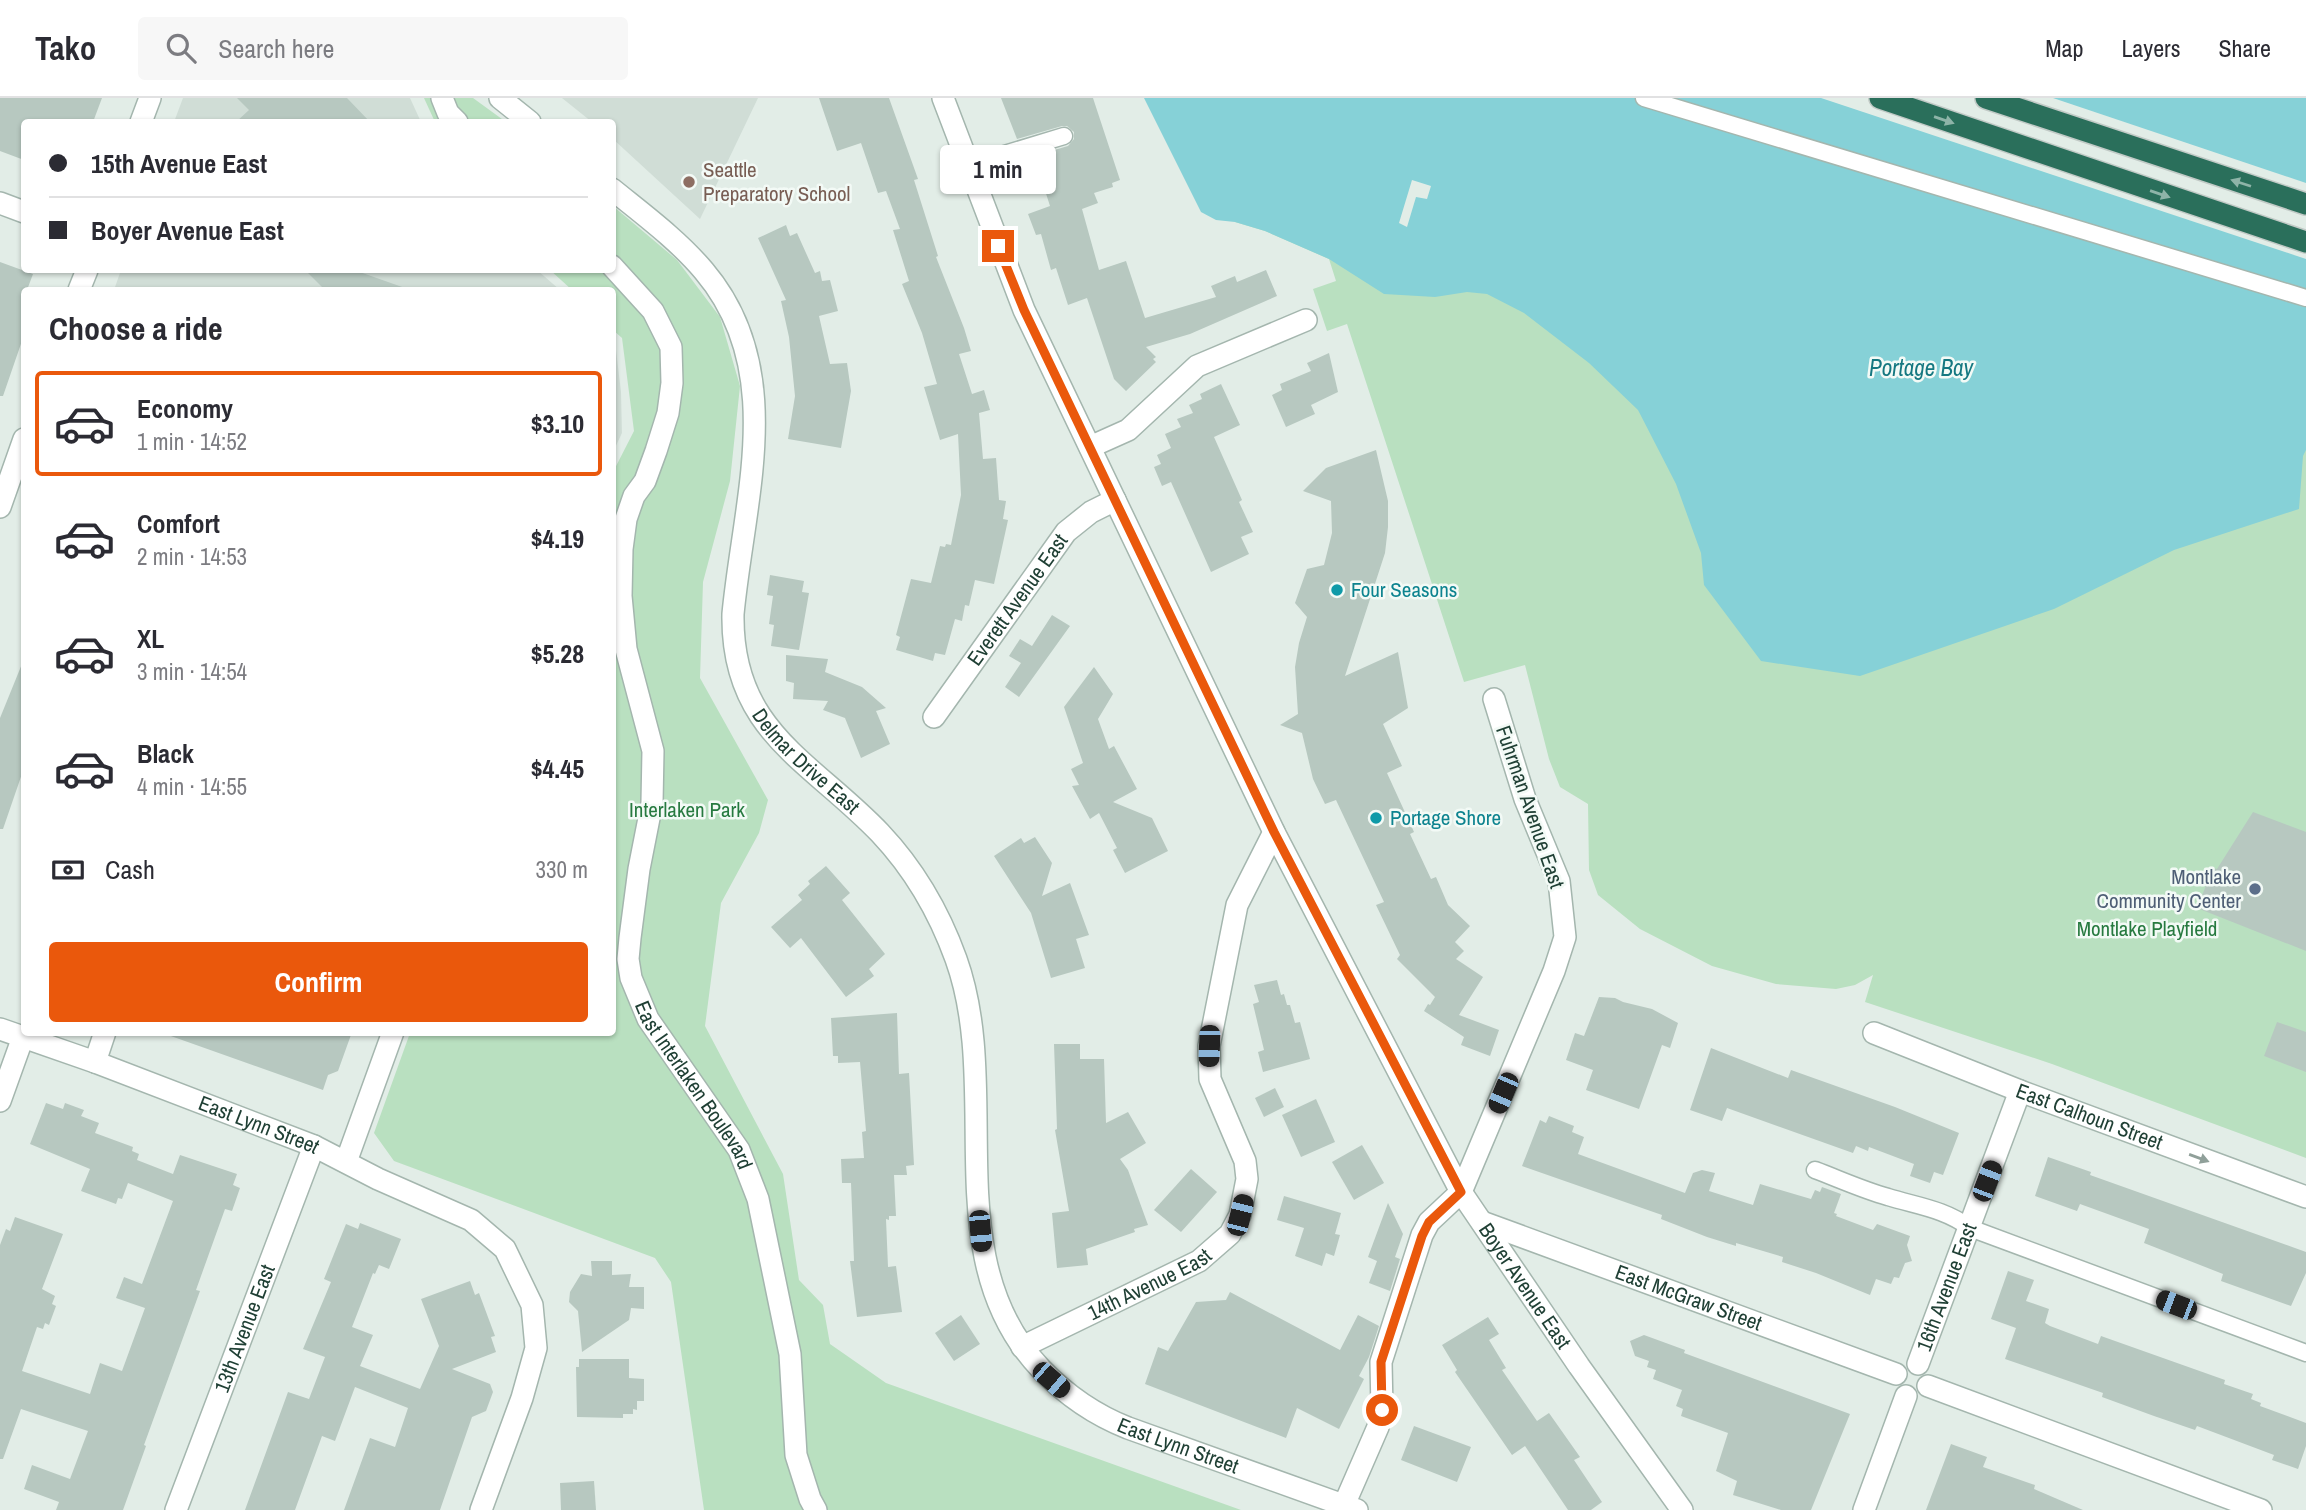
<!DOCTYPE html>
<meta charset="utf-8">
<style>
body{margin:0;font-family:"Archivo Narrow",sans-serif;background:#f7f7f7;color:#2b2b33;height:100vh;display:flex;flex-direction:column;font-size:26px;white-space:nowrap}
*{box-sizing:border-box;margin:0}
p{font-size:23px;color:#7c7c81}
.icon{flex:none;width:38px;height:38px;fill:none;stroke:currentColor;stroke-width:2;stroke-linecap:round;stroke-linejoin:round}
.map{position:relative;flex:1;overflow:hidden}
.panel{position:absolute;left:21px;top:189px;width:595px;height:749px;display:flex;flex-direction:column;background:#fff;border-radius:7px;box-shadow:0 2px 5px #0004}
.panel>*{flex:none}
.banner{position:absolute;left:21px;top:21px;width:595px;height:154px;border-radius:7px;box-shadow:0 2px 5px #0004;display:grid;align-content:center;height:154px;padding:0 28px;background:#fff}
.end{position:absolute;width:32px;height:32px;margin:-16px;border:9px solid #ea580c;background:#fff;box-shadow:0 0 0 4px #fff}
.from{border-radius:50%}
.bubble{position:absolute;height:49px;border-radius:7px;background:#fff;box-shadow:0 2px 5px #0004;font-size:23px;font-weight:700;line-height:49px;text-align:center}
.car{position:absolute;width:21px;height:42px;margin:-21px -10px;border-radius:9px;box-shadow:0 0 5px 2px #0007;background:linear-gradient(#222 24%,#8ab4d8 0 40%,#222 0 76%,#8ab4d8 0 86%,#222 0)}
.banner b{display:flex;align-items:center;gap:24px;height:66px;font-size:26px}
.banner b+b{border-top:2px solid #e1e1e2}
.banner i{width:18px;height:18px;background:#2b2b33}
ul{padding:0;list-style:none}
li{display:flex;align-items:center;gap:21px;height:105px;margin:0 14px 10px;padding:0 14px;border:4px solid transparent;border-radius:7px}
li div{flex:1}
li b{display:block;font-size:26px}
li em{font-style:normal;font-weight:700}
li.selected{border-color:#ea580c}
li>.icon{width:63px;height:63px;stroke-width:1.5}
h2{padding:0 28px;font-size:32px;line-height:84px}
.pay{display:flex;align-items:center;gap:18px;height:77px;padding:0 28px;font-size:26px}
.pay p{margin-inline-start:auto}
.cta{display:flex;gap:14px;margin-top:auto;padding:14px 28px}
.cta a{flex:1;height:80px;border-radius:7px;background:#ea580c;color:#fff;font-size:28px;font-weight:700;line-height:80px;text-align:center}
header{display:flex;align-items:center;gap:42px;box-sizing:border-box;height:98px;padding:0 35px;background:#fff;border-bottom:2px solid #e1e1e2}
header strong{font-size:33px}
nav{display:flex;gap:38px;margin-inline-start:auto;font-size:24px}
.search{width:490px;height:63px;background:#f7f7f7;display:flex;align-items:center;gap:18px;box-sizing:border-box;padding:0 24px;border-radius:7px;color:#7c7c81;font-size:26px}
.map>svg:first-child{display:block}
</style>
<header>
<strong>Tako</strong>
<div class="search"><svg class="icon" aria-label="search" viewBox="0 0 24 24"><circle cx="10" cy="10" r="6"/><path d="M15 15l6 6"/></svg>Search here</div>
<nav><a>Map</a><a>Layers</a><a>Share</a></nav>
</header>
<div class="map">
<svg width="2306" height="1412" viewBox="0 0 2306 1412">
<rect width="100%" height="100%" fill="#e2ede7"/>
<g fill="#d0ddd6">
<polygon points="183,0 410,0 421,24 174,24"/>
<polygon points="562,0 758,0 700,121 613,41 612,24 592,24"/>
<polygon points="121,172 537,172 560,192 114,192"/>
<polygon points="613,242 615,244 621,294 622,335 613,354"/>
</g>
<g fill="#b9e0c0">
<polygon points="424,0 473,0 506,24 435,24"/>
<polygon points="1800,0 2306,164 2306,1060 2052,966 1865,904 1873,877 1855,887 1836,891 1776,886 1712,868 1640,831 1598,797 1589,772 1588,706 1560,689 1549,661 1525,567 1464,584 1347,226 1327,233 1313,191 1336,183 1329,161 1265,133 1235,124"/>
<polygon points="613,108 677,162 720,219 740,288 730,383 703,484 700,580 768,702 759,735 721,805 705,928 783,1076 799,1182 823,1207 830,1246 886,1285 1241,1412 704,1412 671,1184 655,1160 394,1063 374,1035 410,935 612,934 612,376 634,333 622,240 613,232 612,192 572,192 550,172 612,172"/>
</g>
<polygon fill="#86d1d7" points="1144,0 2306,0 2306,352 2303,358 2299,411 2174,452 2054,511 1860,578 1761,563 1704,487 1701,455 1676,386 1638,312 1589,265 1524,215 1487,196 1467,194 1435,199 1384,196 1329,161 1265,133 1235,124 1216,122 1201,114"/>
<g fill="#e2ede7">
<polygon points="1821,0 2053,0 2306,85 2306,161"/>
<polygon points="1412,82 1431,88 1427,101 1416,99 1407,129 1399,125"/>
</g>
<g fill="#b7c8c0">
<polygon points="0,0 102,0 93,24 24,24 24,62 0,53"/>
<polygon points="237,0 347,0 370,24 236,24 249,12"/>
<polygon points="819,0 889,0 918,81 914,82 938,158 936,159 964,230 971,253 959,256 972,296 984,292 990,312 979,315 983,361 996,360 999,402 1006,403 1003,421 1008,422 994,486 975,482 969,508 965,507 962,523 955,521 945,557 935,555 933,563 896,552 900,539 896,537 911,481 931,485 940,448 945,449 946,446 951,447 961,397 958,336 940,342 924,289 937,286 922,235 902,186 909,183 893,132 900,131 886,93 878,95 861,45 837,53"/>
<polygon points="1001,0 1093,0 1120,82 1112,85 1113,89 1094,95 1098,105 1082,111 1099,172 1126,163 1145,220 1216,199 1211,188 1235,178 1237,184 1266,172 1277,198 1190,236 1146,249 1156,259 1153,261 1156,264 1126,293 1114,281 1087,200 1068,207 1056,170 1051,172 1041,136 1036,137 1028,116 1050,108 1034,58 1068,48 1074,41 1074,34 1067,28 1062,28 1017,41"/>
<polygon points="786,127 790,138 797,135 815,175 820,173 822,183 830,182 838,213 819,218 830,266 847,265 851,293 841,350 788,341 795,298 789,239 781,203 786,202 758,140"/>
<polygon points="0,164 33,176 27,192 24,192 24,237 3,298 0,298"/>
<polygon points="305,172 354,172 405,190 405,192 325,192"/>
<polygon points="1329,255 1338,294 1311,307 1315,316 1286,329 1272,297 1282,292 1280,286 1311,273 1307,265"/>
<polygon points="1221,286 1240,327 1214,339 1242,402 1239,404 1253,434 1241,439 1249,456 1211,474 1171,384 1162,388 1154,369 1161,366 1157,357 1171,350 1165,336 1181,329 1177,321 1193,315 1189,307 1202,301 1200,296"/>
<polygon points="1376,352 1388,403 1388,429 1385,455 1345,578 1398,554 1408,610 1383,626 1402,668 1387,675 1414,734 1410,736 1431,781 1436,779 1448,807 1470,828 1455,844 1464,853 1456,861 1483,879 1459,917 1499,932 1490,958 1461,947 1464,939 1424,913 1428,906 1430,907 1435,899 1397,861 1400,857 1376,807 1384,804 1336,702 1325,706 1313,681 1302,635 1280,627 1298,616 1295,569 1299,545 1307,519 1295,505 1307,471 1324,467 1332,435 1331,403 1303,393 1326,370"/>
<polygon points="770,477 804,483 802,494 809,495 799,552 771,548 774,527 769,526 773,498 767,497"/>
<polygon points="1052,517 1070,528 1019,599 1005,589 1021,565 1009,558 1020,541 1032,548"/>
<polygon points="786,557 828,561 825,574 862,589 886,610 876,613 890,646 861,660 845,620 823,612 828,603 793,601 794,585 786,583"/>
<polygon points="24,561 24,670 3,731 0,731 0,620"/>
<polygon points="1094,569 1113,596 1098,621 1109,651 1114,648 1137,691 1113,704 1152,720 1168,753 1125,775 1113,752 1117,750 1099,715 1090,721 1072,688 1079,687 1071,671 1083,665 1064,609"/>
<polygon points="2253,714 2306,734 2306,853 2197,810 2213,770 2217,771"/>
<polygon points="1035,739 1052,765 1042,798 1070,785 1089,837 1076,841 1085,870 1051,880 1031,815 994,758 1021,740 1024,745"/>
<polygon points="826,768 850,795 842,802 885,856 869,871 874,878 846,899 801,840 790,850 771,829 802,802 798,797 810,786 808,783"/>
<polygon points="1277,882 1281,897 1284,896 1287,907 1290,907 1295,925 1300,924 1310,961 1263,974 1258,954 1264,952 1253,906 1259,904 1254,887"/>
<polygon points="1599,899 1615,900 1623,904 1652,911 1678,925 1670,950 1662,947 1639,1011 1586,992 1593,972 1566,962 1575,935 1584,938"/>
<polygon points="897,915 899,976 909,975 914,1067 906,1068 907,1077 894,1077 896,1118 889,1118 889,1122 886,1121 888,1169 896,1168 902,1214 857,1219 850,1163 854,1163 851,1085 842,1085 841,1061 864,1060 862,1034 866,1033 860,964 838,965 838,958 833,958 831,920"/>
<polygon points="2277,924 2306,934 2306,974 2264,958"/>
<polygon points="168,934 352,934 338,973 328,977 323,992 168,937"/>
<polygon points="1054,946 1080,946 1080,961 1104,961 1106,1025 1128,1014 1146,1045 1120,1061 1128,1072 1148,1127 1134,1131 1135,1134 1086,1151 1088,1167 1057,1170 1052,1115 1069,1113 1055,1032 1057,1031"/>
<polygon points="1711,950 1788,980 1791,972 1895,1009 1959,1035 1943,1077 1934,1074 1930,1085 1910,1078 1914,1066 1869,1049 1868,1053 1856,1048 1853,1055 1727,1010 1722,1023 1690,1012"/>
<polygon points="1275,990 1284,1009 1264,1019 1255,1000"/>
<polygon points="1316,1001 1335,1044 1301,1059 1282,1017"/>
<polygon points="46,1005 63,1011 65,1005 84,1012 81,1018 99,1025 95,1035 133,1049 132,1053 139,1056 137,1062 173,1076 180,1057 237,1076 233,1087 240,1090 232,1113 225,1111 196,1192 200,1193 144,1347 146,1348 123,1412 56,1412 59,1404 24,1391 32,1367 70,1381 88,1333 21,1311 3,1361 0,1361 0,1147 6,1131 10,1133 15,1119 63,1136 42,1191 55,1198 52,1206 56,1208 49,1227 45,1225 43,1231 37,1229 22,1273 90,1296 100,1265 122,1273 145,1210 116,1200 124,1179 142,1186 173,1103 128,1085 122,1101 118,1100 116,1106 81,1093 90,1071 30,1046"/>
<polygon points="1549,1018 1574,1028 1572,1034 1584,1039 1578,1056 1685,1095 1693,1075 1702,1072 1715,1075 1709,1093 1753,1107 1760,1086 1811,1101 1815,1092 1820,1094 1822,1089 1841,1096 1834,1115 1837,1116 1836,1118 1873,1132 1877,1126 1910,1138 1907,1147 1912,1163 1905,1165 1899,1180 1894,1179 1891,1186 1876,1181 1870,1197 1816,1175 1782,1164 1783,1159 1736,1145 1736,1148 1707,1139 1661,1121 1662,1117 1522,1068 1540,1022 1546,1025"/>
<polygon points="1362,1047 1384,1085 1354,1102 1332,1064"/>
<polygon points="2048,1059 2091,1074 2090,1077 2306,1154 2306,1175 2291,1208 2221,1183 2223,1176 2144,1145 2149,1131 2080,1106 2077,1113 2035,1098"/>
<polygon points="1191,1071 1217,1094 1181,1134 1154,1112"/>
<polygon points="1284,1098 1341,1115 1335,1136 1340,1137 1334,1158 1326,1155 1322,1168 1295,1158 1304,1130 1277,1122"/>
<polygon points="1388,1105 1403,1136 1395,1159 1400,1161 1390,1193 1369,1185 1377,1163 1368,1159"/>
<polygon points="360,1125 401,1141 389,1171 379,1167 375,1176 373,1175 352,1229 373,1237 360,1268 420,1291 439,1248 421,1201 470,1183 475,1197 479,1195 495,1238 491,1239 496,1254 452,1271 490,1286 493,1294 486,1313 472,1319 440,1412 344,1412 370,1340 395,1349 408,1310 355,1289 335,1343 322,1338 295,1412 245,1412 288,1294 309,1301 325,1259 303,1251 331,1184 324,1181 346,1126 358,1131"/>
<polygon points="591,1163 612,1163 612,1177 631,1176 629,1189 644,1189 644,1211 631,1210 629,1222 582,1254 578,1213 569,1204 570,1194 581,1176 592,1178"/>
<polygon points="2008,1173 2034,1182 2026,1203 2049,1211 2045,1225 2050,1228 2098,1246 2101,1238 2225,1282 2224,1286 2253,1296 2251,1301 2261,1305 2260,1308 2306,1325 2306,1348 2298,1371 2272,1362 2274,1357 2197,1328 2195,1332 2154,1318 2102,1299 2103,1295 2005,1261 2016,1230 1991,1221"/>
<polygon points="1230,1194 1340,1252 1358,1217 1379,1228 1369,1259 1359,1278 1364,1281 1339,1331 1297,1310 1286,1340 1145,1286 1158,1249 1168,1253 1196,1204 1226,1202"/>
<polygon points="961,1217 980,1246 954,1263 935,1235"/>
<polygon points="1488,1219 1499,1236 1489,1242 1506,1270 1502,1272 1537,1323 1549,1315 1580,1359 1574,1362 1602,1404 1591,1412 1568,1412 1525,1348 1512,1357 1455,1274 1457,1272 1442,1247"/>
<polygon points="1644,1237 1685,1252 1684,1255 1850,1316 1811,1412 1781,1412 1733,1397 1737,1383 1716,1373 1728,1335 1681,1318 1683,1311 1676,1308 1682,1292 1653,1281 1656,1272 1647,1269 1649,1263 1635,1258 1630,1243"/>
<polygon points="579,1261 629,1261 629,1280 644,1281 644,1303 637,1303 637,1312 633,1311 633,1316 623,1316 623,1320 577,1319 576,1269 579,1269"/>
<polygon points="1414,1328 1471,1349 1457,1384 1401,1362"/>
<polygon points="1951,1346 1987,1359 1983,1369 2035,1387 2034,1391 2083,1412 1926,1412"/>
<polygon points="594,1383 596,1412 561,1412 560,1385"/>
</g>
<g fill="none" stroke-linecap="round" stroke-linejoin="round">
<defs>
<g id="service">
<polyline points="1644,0 2306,200"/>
<polyline points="968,67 1064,38"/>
<path d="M1815 1072C1839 1081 1863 1092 1888 1099 1917 1108 1945 1111 1970 1130L2306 1255"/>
</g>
<g id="minor">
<polyline points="442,0 448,15 457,24"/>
<polyline points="141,24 150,0"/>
<polyline points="0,105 24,114"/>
<path id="s1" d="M612 168 653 213 671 249 672 285 668 315 656 353 645 383 634 398 626 421 622 451 621 498 626 551 653 653 652 705 639 771 630 840 628 861 631 880 648 921 739 1052 758 1101 790 1256 796 1357 810 1401 816 1412"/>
<polyline points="79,192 87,172"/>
<polyline points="1090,349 1128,332 1197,268 1306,222"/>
<polyline points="0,409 24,341"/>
<path id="s2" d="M934 619 1066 434 1091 414 1115 402"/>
<path id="s3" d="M0 931 95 964 314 1048 378 1081 471 1122 505 1151 532 1207 536 1250 522 1300 481 1412"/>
<path id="s4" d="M1874 935 2020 993 2306 1099"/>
<polyline points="95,964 105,934"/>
<polyline points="0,1003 23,939"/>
<polyline points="346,1064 393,934"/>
<path id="s5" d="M1482 1124 1896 1276"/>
<path id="s6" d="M1022 1249 1199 1163 1230 1136 1240 1117 1247 1081 1245 1063 1210 981 1209 948 1237 807 1274 734"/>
<path id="s7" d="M1918 1266 2020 993"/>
<polyline points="1928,1288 2261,1412"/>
<polyline points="1344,1407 1378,1329 1382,1312 1381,1264 1422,1137 1429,1124 1461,1094 1554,873 1565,839 1559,783 1525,701 1494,601"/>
<path id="s8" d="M176 1412 314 1048"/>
<polyline points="1864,1412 1906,1298"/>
</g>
<g id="tertiary">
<polyline points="500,0 530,24"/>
<path id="s9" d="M943 0 1024 212 1274 734 1461 1094 1579 1268 1682 1412"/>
<path id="s10" d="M612 91C644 117 678 142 704 173 788 272 744 400 733 516 731 633 810 662 880 735 914 771 939 814 956 861 1004 994 935 1160 1041 1271 1066 1297 1095 1317 1128 1330L1357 1412"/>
</g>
<g id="motorway">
<polyline points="1880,0 2306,144"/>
<polyline points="1986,0 2306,106"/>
</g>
</defs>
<use href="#service" stroke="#a4b6ae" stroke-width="19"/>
<use href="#minor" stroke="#a4b6ae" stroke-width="24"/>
<use href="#tertiary" stroke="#a4b6ae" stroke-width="24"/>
<use href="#motorway" stroke="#c1cac6" stroke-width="24"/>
<use href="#service" stroke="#fff" stroke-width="16"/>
<use href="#minor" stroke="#fff" stroke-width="21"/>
<use href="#tertiary" stroke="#fff" stroke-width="21"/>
<use href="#motorway" stroke="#2a6f5b" stroke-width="21"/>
</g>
<defs><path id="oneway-solid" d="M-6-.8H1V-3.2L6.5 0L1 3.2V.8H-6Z" transform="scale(1.75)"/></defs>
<g fill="#8eb4a8">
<use href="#oneway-solid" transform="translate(1944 22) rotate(19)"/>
<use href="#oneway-solid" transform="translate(2241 85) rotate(-162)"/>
<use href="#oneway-solid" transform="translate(2160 96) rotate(19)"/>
</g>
<use fill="#90a09a" href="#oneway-solid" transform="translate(2199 1060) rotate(20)"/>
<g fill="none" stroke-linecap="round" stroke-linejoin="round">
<polyline stroke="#ea580c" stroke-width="9" points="998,148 1024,212 1274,734 1461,1094 1429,1124 1422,1138 1381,1264 1382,1312"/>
</g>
<circle fill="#8d6e63" stroke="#f3faf6" stroke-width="2.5" cx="689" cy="84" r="7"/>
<g fill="#0f9aa8" stroke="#f3faf6" stroke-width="2.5">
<circle cx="1337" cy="492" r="7"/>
<circle cx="1376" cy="720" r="7"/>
</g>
<circle fill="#5c6f8a" stroke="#f3faf6" stroke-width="2.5" cx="2255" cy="791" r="7"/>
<g text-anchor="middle" stroke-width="5" stroke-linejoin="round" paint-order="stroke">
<g font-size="21" fill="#785e54" stroke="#f3faf6" text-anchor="start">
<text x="703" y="79">Seattle<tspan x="703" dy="24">Preparatory School</tspan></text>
</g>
<g font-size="21" fill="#0d838f" stroke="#f3faf6" text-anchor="start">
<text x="1351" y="499">Four Seasons</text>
<text x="1390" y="727">Portage Shore</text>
</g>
<g font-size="21" fill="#204035" stroke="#f3faf6">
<text dy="7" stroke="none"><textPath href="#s2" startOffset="144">Everett Avenue East</textPath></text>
<text dy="7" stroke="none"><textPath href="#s10" startOffset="651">Delmar Drive East</textPath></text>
<text transform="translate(1530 709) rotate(71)" y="7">Fuhrman Avenue East</text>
<text dy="7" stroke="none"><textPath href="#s1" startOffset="872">East Interlaken Boulevard</textPath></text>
<text dy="7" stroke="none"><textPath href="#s4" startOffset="231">East Calhoun Street</textPath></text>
<text dy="7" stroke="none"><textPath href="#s3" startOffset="276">East Lynn Street</textPath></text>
<text dy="7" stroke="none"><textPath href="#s6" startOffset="142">14th Avenue East</textPath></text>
<text dy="7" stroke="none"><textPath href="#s9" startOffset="1325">Boyer Avenue East</textPath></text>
<text dy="7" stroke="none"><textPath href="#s7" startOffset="82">16th Avenue East</textPath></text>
<text dy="7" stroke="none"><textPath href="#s5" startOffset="220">East McGraw Street</textPath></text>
<text dy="7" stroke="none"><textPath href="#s8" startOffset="194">13th Avenue East</textPath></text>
<text dy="7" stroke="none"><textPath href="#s10" startOffset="1489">East Lynn Street</textPath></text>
</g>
<g font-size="21" fill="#277a40" stroke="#f3faf6">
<text x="687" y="719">Interlaken Park</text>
<text x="2147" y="838">Montlake Playfield</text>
</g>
<g font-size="21" fill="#4e5e75" stroke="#f3faf6" text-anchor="end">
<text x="2241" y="786">Montlake<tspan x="2241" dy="24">Community Center</tspan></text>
</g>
<g font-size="23" font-style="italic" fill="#157881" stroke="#f3faf6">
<text x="1921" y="278">Portage Bay</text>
</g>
</g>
</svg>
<i class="end from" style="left:1382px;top:1312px"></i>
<i class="end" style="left:998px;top:148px"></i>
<div class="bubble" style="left:940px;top:47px;width:116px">1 min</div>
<i class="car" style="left:1209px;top:948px;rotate:182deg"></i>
<i class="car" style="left:1503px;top:995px;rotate:203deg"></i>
<i class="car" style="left:1987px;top:1083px;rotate:21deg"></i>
<i class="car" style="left:1240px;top:1117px;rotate:14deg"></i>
<i class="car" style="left:980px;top:1133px;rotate:175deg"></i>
<i class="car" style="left:2176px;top:1207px;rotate:291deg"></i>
<i class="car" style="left:1051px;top:1282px;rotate:131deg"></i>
<div class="banner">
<b><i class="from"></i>15th Avenue East</b>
<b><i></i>Boyer Avenue East</b>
</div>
<section class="panel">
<h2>Choose a ride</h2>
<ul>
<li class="selected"><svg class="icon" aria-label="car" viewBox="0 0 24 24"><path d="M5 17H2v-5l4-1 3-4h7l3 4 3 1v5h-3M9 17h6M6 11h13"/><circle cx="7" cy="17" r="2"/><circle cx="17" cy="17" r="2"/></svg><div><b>Economy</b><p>1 min · 14:52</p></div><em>$3.10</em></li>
<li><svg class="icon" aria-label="car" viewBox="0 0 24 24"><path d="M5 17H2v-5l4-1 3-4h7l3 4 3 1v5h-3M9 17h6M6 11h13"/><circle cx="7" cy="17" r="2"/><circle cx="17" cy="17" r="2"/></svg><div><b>Comfort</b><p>2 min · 14:53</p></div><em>$4.19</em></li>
<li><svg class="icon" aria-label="car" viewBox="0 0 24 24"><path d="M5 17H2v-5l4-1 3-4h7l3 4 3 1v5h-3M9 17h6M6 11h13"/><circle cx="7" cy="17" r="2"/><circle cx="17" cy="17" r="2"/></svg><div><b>XL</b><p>3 min · 14:54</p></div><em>$5.28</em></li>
<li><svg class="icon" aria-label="car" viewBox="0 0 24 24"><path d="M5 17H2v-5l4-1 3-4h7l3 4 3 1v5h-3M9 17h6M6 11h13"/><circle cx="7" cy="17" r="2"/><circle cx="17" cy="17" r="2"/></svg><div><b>Black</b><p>4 min · 14:55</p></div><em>$4.45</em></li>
</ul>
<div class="pay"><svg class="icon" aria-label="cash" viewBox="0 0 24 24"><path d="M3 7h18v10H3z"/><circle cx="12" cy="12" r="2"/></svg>Cash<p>330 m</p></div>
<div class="cta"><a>Confirm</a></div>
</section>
</div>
